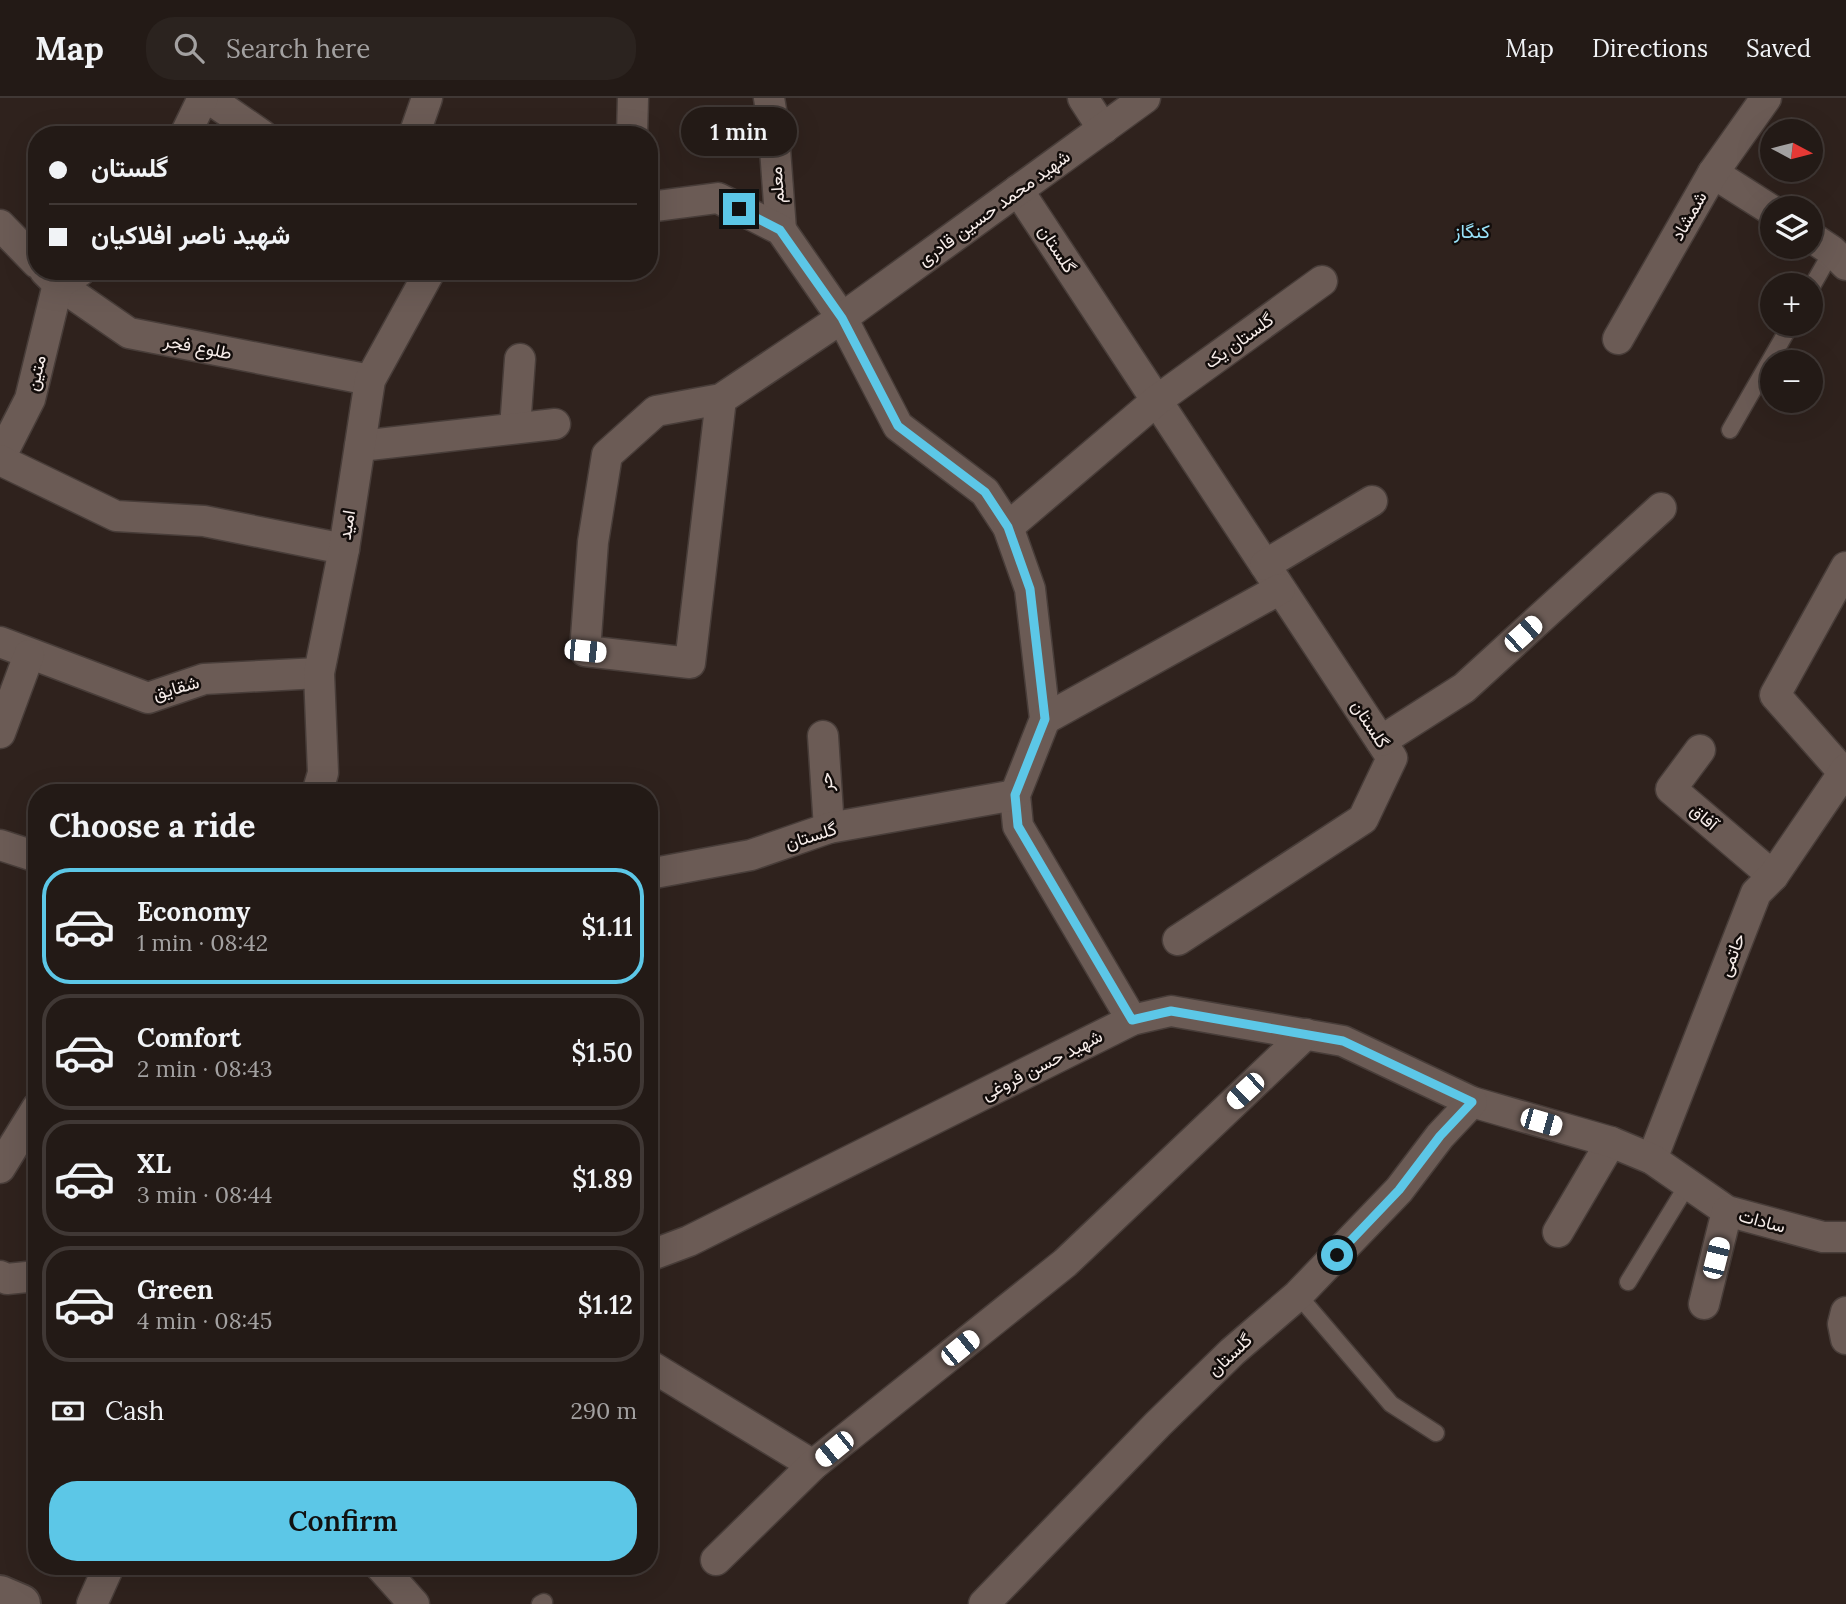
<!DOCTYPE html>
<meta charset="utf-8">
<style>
body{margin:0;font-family:Lora,Vazirmatn,serif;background:#2b231f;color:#f1f3f6;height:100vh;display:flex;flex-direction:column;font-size:26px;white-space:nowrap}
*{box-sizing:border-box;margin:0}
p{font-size:23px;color:#a3a1a1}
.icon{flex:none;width:38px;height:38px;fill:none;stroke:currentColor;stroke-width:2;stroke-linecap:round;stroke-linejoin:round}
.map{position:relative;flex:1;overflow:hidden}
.drawer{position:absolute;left:28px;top:686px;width:630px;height:791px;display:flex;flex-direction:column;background:#231a16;border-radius:28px;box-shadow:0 7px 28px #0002,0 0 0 2px #403835}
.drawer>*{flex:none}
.guide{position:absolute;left:28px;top:28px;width:630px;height:154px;border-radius:28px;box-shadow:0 7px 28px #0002,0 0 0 2px #403835;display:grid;align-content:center;height:154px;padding:0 21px;background:#231a16}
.needle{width:46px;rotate:97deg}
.tools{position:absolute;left:1760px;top:21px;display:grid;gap:14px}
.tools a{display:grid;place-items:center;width:63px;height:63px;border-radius:50%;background:#231a16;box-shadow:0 7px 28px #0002,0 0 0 2px #403835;font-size:35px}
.end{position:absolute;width:32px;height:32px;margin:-16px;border:9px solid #5cc7e7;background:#111;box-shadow:0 0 0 4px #111}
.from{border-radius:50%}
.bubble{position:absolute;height:49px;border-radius:24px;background:#231a16;box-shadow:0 7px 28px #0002,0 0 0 2px #403835;font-size:23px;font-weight:600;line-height:49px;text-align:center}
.car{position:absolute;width:21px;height:42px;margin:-21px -10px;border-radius:9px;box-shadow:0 0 5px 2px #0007;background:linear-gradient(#fff 24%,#345 0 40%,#fff 0 76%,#345 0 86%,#fff 0)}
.guide b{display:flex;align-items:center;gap:24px;height:66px;font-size:26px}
.guide b+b{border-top:2px solid #403835}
.guide i{width:18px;height:18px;background:#f1f3f6}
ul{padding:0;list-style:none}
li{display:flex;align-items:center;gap:21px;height:116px;margin:0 14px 10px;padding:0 7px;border:4px solid #403835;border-radius:28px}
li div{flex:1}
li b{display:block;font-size:26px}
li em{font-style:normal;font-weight:600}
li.current{border-color:#5cc7e7}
li>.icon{width:63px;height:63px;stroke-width:1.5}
h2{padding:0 21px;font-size:32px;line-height:84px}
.pay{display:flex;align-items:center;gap:18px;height:77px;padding:0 21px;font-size:26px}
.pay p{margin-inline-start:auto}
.primary-button{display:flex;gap:14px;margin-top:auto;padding:14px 21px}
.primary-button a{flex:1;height:80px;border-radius:28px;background:#5cc7e7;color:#111;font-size:28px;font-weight:600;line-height:80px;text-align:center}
header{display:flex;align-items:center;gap:42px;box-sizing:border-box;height:98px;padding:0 35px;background:#231a16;border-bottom:2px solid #403835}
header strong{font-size:33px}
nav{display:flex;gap:38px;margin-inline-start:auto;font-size:24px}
.search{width:490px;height:63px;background:#2b231f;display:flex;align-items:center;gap:18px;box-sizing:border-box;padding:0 24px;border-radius:28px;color:#a3a1a1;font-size:26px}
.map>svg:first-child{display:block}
</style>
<header>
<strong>Map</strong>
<div class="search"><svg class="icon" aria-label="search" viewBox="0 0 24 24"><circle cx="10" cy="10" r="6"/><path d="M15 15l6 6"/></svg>Search here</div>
<nav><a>Map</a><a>Directions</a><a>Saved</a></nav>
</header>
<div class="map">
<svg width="1846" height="1506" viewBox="0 0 1846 1506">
<rect width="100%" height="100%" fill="#2f221d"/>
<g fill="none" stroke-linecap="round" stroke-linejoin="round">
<defs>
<g id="service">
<polyline points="1811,190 1832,153"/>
<polyline points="1730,332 1791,226"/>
<polyline points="1628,1184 1688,1086"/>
<polyline points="1298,1197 1391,1306 1436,1335"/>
<polyline points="540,1506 544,1504"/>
</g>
<g id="minor">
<polyline points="208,0 262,37"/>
<polyline points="769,0 773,24 781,132"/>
<polyline points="1083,0 1103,31"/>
<polyline points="185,37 203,0"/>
<polyline points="414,37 427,0"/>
<polyline points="632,37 633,0"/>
<polyline points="1713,75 1773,113"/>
<polyline points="1018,92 1392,660 1363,721 1178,842"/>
<polyline points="649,109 718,100 781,132 842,220 898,328 985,394 1008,429 1030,491 1045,621 1015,697 1018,728 1132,922"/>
<polyline points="0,127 37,165"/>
<polyline points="1811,139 1832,153 1846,167"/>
<polyline points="45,173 58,186 129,235 370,282"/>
<polyline points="1618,241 1713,75 1766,0"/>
<polyline points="721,301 690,565 585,553 593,444 607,357 656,313 721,301 842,220 1145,0"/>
<polyline points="515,330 520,261"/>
<polyline points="360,348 555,326"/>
<polyline points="0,360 30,301 58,186 80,173"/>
<polyline points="0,362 116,418 204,423 344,451"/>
<polyline points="1008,429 1156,303 1322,183"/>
<polyline points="1265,467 1372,403"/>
<polyline points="0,544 148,600 204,581 319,575"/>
<polyline points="1045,621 1280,491"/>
<polyline points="0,635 29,557"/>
<polyline points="823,638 829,730"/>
<polyline points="1381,643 1464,590 1661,410"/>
<polyline points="1700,652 1671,691 1773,778"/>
<polyline points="1843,674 1775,597 1846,469"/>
<polyline points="317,695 323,675 319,575 344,451 370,282 430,173"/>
<polyline points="0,747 37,759"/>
<polyline points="649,776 751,757 829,730 1015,697"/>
<polyline points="1652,1061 1756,795 1773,778 1846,671"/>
<polyline points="0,1070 37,1010"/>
<polyline points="1558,1134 1611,1044"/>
<polyline points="649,1158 689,1143 1132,922 1171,913 1343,943 1472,1004 1611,1044 1652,1061 1727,1113 1823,1139 1846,1139"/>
<polyline points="0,1178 7,1181 37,1178"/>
<polyline points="1704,1206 1727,1113"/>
<polyline points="1846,1214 1843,1226 1846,1241"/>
<polyline points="649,1267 813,1367"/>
<polyline points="716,1462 813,1367 1065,1165 1306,936"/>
<polyline points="380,1468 414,1506"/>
<polyline points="92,1506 109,1468"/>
<polyline points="984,1506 1158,1326 1232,1254 1298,1197 1399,1092 1440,1038 1472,1004"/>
</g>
<polyline id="secondary" points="0,1497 21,1506"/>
</defs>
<use href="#service" stroke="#483d39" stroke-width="19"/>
<use href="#minor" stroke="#483d39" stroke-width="33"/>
<use href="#secondary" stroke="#483d39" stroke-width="42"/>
<use href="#service" stroke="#6b5b55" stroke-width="16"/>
<use href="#minor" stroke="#6b5b55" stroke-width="30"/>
<use href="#secondary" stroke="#6b5b55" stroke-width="38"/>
</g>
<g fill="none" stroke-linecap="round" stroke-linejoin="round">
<polyline stroke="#5cc7e7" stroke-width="9" points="739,111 780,132 842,220 898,328 985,394 1008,429 1030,491 1045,621 1015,697 1018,728 1132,922 1171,913 1343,943 1472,1004 1440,1038 1399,1092 1337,1157"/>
</g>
<g text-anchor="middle" stroke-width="5" stroke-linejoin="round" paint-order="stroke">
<g font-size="18" fill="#f7edea" stroke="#130d0b">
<text transform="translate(777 87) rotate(-94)" y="6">معلم</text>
<text transform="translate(994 110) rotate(-36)" y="6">شهید محمد حسین قادری</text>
<text transform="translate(1689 118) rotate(-60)" y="6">شمشاد</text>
<text transform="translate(1057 151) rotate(57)" y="6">گلستان</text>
<text transform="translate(1239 243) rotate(-36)" y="6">گلستان یک</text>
<text transform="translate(198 249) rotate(11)" y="6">طلوع فجر</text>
<text transform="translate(36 275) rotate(-76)" y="6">متین</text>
<text transform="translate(347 427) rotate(-81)" y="6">امید</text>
<text transform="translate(176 590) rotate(-16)" y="6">شقایق</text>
<text transform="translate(1370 626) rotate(57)" y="6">گلستان</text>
<text transform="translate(826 684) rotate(-94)" y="6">حر</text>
<text transform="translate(1704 719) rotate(40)" y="6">آفاق</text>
<text transform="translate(811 738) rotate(-17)" y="6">گلستان</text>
<text transform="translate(1732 857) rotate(-69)" y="6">حاتمی</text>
<text transform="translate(1042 967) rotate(-27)" y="6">شهید حسن فروغی</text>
<text transform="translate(1762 1123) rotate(15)" y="6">سادات</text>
<text transform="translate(1230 1257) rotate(-43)" y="6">گلستان</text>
</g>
<g font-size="19" fill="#9ae4fb" stroke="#130d0b">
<text x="1472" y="140">کنگاز</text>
</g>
</g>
</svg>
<div class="tools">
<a><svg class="needle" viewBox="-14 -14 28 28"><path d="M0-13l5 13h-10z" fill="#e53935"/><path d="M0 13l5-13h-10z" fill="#a3a1a1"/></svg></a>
<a><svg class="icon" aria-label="layers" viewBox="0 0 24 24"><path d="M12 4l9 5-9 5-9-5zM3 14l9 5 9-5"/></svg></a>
<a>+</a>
<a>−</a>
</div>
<i class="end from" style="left:1337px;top:1157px"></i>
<i class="end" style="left:739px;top:111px"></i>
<div class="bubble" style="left:681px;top:9px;width:116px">1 min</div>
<i class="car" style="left:1523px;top:536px;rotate:48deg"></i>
<i class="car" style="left:585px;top:553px;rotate:96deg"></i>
<i class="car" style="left:1245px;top:993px;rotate:227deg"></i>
<i class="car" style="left:1541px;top:1024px;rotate:106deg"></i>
<i class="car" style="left:1716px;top:1160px;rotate:14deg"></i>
<i class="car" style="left:960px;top:1250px;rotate:51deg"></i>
<i class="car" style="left:834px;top:1351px;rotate:231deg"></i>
<div class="guide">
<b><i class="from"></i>گلستان</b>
<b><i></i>شهید ناصر افلاکیان</b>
</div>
<section class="drawer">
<h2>Choose a ride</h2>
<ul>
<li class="current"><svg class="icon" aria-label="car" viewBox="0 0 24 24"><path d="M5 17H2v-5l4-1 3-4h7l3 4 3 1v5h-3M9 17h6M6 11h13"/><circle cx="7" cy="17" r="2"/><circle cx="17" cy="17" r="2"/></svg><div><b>Economy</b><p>1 min · 08:42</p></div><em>$1.11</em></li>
<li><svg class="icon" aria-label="car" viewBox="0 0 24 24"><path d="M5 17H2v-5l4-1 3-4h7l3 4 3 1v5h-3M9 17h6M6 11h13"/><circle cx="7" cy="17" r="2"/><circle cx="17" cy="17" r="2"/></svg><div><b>Comfort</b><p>2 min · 08:43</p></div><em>$1.50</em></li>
<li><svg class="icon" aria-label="car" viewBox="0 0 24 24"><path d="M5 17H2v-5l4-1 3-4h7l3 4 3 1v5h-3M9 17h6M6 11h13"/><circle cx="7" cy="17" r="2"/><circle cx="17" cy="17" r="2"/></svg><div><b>XL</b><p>3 min · 08:44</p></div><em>$1.89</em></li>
<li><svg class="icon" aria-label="car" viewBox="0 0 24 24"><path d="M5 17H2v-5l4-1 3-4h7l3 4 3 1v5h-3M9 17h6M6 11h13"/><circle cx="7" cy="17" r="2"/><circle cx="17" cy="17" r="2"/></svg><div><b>Green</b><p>4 min · 08:45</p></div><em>$1.12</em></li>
</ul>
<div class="pay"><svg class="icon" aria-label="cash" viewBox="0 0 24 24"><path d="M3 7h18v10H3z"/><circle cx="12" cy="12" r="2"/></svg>Cash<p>290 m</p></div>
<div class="primary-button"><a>Confirm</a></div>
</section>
</div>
